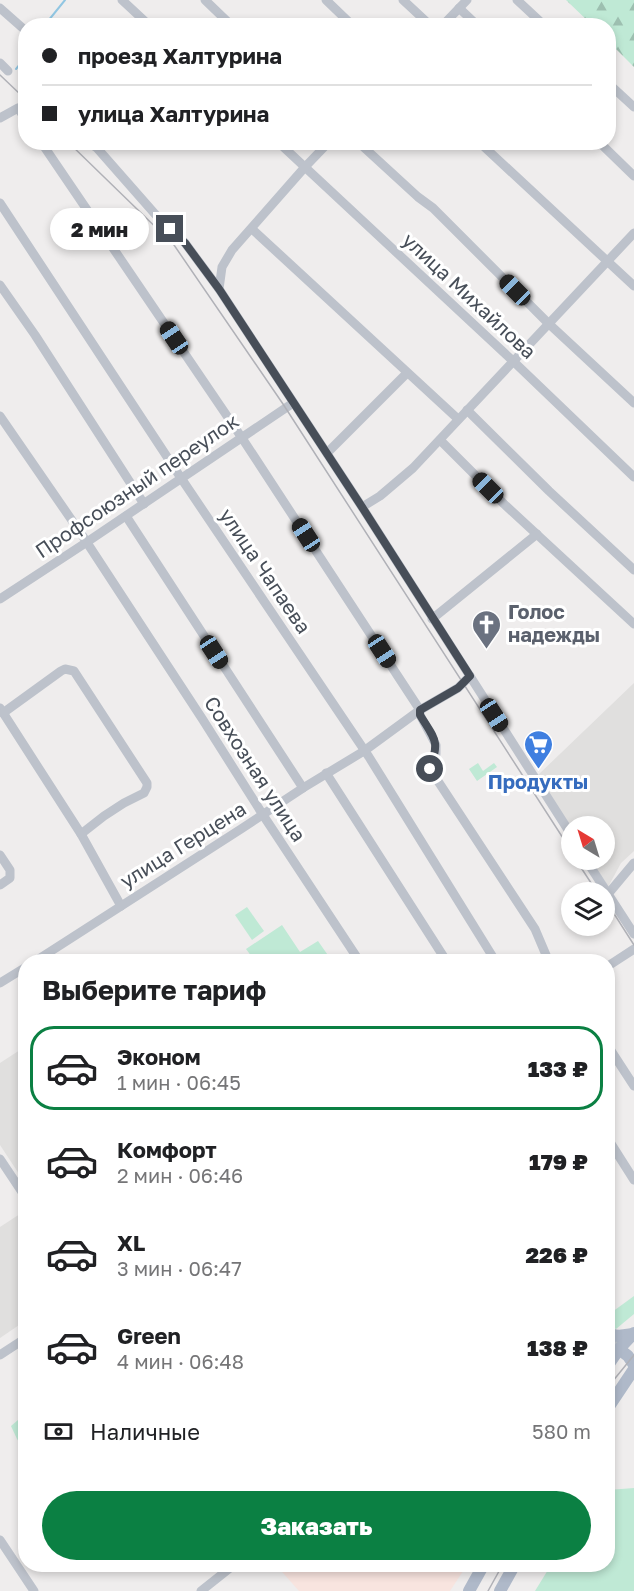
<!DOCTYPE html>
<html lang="ru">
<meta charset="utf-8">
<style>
body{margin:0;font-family:"Golos Text",sans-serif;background:#f6f6f6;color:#202124;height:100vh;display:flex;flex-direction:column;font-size:22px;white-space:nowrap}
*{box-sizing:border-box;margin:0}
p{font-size:20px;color:#757577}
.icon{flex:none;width:33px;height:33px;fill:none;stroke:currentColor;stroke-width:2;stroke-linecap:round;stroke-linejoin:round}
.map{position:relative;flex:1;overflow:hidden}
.side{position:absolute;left:18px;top:954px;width:597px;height:618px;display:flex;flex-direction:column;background:#fff;border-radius:24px;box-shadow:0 3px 9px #0003}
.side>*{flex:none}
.top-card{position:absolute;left:18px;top:18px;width:598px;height:132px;border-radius:24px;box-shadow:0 3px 9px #0003;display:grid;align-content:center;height:132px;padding:0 24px;background:#fff}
.needle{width:39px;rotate:322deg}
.fabs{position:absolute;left:561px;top:816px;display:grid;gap:12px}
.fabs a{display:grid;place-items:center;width:54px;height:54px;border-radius:50%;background:#fff;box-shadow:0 3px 9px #0003;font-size:30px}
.end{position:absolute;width:27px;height:27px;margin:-14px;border:8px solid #474e58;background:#fff;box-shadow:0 0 0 3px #fff}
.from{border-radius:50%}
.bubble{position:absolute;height:42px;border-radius:21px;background:#fff;box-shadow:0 3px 9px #0003;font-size:20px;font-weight:800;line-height:42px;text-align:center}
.car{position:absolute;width:18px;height:36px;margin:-18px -9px;border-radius:8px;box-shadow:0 0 4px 2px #0007;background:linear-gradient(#222 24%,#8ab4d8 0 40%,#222 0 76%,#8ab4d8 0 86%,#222 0)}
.top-card b{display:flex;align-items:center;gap:21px;height:57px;font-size:22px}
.top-card b+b{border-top:2px solid #e0e0e0}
.top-card i{width:15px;height:15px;background:#202124}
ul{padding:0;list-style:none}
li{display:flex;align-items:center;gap:18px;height:84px;margin:0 12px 9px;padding:0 12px;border:3px solid transparent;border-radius:24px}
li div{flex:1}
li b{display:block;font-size:22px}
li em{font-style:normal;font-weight:800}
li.active{border-color:#0b8043}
li>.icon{width:54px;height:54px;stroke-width:1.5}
h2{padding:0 24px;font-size:27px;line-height:72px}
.pay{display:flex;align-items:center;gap:15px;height:66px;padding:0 24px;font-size:22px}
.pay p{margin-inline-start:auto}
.primary-button{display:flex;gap:12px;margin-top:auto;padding:12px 24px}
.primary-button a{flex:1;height:69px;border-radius:36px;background:#0b8043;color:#fff;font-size:24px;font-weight:800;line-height:69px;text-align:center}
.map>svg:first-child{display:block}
</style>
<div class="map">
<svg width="634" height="1591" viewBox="0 0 634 1591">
<defs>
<pattern id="forest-firs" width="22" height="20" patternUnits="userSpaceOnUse" patternTransform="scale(1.5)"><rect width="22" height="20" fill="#bfe9d5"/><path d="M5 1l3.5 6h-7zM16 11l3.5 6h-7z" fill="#9dbfb0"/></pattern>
</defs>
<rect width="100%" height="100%" fill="#efeded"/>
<g fill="#e0dfde">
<polygon points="634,683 634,851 621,863 608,887 591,860 604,860 604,826 572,826 571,830 537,776"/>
<polygon points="20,1050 26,1056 25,1183 0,1145 0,1063"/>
<polygon points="23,1212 26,1215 25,1321 0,1338 0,1227"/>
</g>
<polygon fill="#f8e4df" points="276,1565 467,1565 450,1591 299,1591"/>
<g fill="#bfe9d5">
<polygon points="478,763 483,771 494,763 497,767 477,781 469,769"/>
<polygon points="247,907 264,931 252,940 235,915"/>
<polygon points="282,925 300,952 318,941 332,961 255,961 246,949"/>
<path d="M634 1296V1314L616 1329C610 1327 607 1321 608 1315Z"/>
<polygon points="25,1414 25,1451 17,1439 11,1426"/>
<polygon points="634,1488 634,1591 535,1591 551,1565 608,1564 608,1490"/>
</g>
<polygon fill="url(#forest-firs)" points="566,0 634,0 634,67 609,42 609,26 592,25"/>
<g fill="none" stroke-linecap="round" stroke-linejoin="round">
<g stroke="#91c6e2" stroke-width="2">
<polyline points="44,26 65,0"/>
<polyline points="16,69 26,57"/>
</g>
<g stroke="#bdc2cb" stroke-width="9">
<polyline points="122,0 150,26"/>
<polyline points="205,0 232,26"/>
<polyline points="326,0 353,26"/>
<polyline points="403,0 431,26"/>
<polyline points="517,0 545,26"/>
<polyline points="0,8 26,31"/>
<polyline points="459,8 478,26"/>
<polyline points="442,26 467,0"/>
<polyline points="0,63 8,71"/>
<polyline points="609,84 634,107"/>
<polyline points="0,118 18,108 26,120"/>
<polyline points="41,142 242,438 420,710 420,715 436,745 436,754 430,769 535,929 549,962"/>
<polyline points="88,142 97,148 155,214 185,243 219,289 362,507 572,836"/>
<polyline points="278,142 513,361 634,477"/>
<polyline points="358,142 418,197 433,208 548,323 634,403"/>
<polyline points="479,142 634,286"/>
<polyline points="599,142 634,176"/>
<polyline points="0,203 181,478 369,757 496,962"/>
<polyline points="252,229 458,419"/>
<polyline points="0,285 35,335 144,504"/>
<polyline points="219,289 222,267 232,250 305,167 329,142"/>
<polyline points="467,410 549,491 634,570"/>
<polyline points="0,416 82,535 203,720 263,815 360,962"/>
<polyline points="440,440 504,504 634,624"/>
<polyline points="327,453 407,373"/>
<polyline points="362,507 380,496 413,468 634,233"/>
<polyline points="126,516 303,788"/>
<polyline points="0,599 87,542 293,403"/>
<polyline points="432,619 537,534"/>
<polyline points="0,708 81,834 121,906"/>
<polyline points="3,713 61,671 65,669 74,671 147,783 147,787 144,793 124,803 104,816 81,834"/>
<polyline points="326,773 447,962"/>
<polyline points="0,855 10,870 10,878 0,885"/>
<polyline points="586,860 634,934"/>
<polyline points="608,894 634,863"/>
<polyline points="34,962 241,829 303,788 364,751 420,710 458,688 470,676"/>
<polyline points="608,966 634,949"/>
<polyline points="0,983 26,967"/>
<polyline points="608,1046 634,1086"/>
<polyline points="608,1139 634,1180"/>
<polyline points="0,1159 26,1198"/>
<polyline points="608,1341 619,1349"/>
<polyline points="0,1355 26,1338"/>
<polyline points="0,1540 34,1591"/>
<polyline points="201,1591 235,1564"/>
</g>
<g stroke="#afb9c9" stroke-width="12">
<polyline points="608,1334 618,1336 633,1334"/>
<polyline points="619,1349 628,1356 634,1365"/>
<polyline points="608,1365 619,1349 634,1333"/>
<polyline points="608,1408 634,1369"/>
<polyline points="469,1591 484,1564"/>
<polyline points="500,1591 515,1564"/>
</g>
<g stroke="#b0b1b7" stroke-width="1.5">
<path d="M26 63C16 76 18 87 26 101"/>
<polyline points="0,75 21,95"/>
<polyline points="68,142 174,245 283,404 572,852"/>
<polyline points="576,860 597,892"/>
<polyline points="604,898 634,945"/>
<polyline points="608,1387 634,1355"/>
<polyline points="488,1591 503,1564"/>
</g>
</g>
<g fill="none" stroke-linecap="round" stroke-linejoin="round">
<path stroke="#474e58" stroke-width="8" d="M170 229 185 243 219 289 362 507 470 676 458 688 420 710V715C435 740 440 740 430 769"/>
</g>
<defs>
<symbol id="church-pin" viewBox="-11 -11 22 30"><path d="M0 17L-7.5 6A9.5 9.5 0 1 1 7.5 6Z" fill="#6b7280" stroke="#fff"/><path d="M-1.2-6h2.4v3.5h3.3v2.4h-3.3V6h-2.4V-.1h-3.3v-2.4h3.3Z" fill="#fff"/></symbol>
<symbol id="supermarket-pin" viewBox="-11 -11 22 30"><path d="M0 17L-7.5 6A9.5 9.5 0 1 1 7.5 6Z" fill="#3f7fe0" stroke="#fff"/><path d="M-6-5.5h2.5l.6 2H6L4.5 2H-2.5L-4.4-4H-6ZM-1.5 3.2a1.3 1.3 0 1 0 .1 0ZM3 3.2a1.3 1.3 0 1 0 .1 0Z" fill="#fff"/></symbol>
</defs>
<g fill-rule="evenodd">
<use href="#church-pin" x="470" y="608" width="33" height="45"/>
<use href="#supermarket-pin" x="522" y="728" width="33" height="45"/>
</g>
<g text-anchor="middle" stroke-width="6" stroke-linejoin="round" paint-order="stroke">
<g font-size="20" fill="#474e58" stroke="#fff">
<text transform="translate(469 296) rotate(43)" y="7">улица Михайлова</text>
<text transform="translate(137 486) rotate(-34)" y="7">Профсоюзный переулок</text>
<text transform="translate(265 571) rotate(56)" y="7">улица Чапаева</text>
<text transform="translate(255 769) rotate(57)" y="7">Совхозная улица</text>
<text transform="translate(183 845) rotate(-32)" y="7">улица Герцена</text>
</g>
<g font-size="20" font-weight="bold" fill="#5b616d" stroke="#fff" text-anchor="start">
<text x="508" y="619">Голос<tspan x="508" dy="23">надежды</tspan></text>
</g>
<g font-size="20" font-weight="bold" fill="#366cbe" stroke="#fff">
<text x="538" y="789">Продукты</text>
</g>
</g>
</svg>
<div class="fabs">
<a><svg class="needle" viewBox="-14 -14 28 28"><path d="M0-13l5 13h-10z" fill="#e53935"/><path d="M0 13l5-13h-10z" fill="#757577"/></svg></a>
<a><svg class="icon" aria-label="layers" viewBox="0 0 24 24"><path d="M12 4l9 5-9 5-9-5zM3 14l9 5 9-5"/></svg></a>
</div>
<i class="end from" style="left:430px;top:769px"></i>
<i class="end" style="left:170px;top:229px"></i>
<div class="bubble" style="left:50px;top:208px;width:99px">2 мин</div>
<i class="car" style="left:515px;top:290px;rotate:315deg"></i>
<i class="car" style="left:174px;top:338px;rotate:326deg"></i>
<i class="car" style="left:488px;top:488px;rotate:315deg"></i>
<i class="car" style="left:306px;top:535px;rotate:327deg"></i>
<i class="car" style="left:382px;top:651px;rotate:147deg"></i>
<i class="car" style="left:214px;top:652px;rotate:147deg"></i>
<i class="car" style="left:494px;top:715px;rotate:147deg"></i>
<div class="top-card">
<b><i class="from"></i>проезд Халтурина</b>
<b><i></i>улица Халтурина</b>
</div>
<section class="side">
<h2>Выберите тариф</h2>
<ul>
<li class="active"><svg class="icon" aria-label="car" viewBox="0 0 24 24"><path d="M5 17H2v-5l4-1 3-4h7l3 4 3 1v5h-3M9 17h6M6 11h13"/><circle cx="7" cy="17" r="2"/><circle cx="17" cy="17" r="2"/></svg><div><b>Эконом</b><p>1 мин · 06:45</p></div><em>133 ₽</em></li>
<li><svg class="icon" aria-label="car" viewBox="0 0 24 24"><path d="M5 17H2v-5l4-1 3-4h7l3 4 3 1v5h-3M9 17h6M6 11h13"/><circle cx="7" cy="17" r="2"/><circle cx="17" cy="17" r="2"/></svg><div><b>Комфорт</b><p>2 мин · 06:46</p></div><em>179 ₽</em></li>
<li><svg class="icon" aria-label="car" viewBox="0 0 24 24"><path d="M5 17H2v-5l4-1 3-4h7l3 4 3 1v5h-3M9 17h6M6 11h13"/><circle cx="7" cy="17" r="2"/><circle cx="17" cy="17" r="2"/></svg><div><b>XL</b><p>3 мин · 06:47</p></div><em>226 ₽</em></li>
<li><svg class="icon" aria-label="car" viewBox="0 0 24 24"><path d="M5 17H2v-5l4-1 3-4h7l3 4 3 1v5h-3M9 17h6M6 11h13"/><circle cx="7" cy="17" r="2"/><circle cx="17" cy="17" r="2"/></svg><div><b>Green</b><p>4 мин · 06:48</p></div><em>138 ₽</em></li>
</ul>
<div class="pay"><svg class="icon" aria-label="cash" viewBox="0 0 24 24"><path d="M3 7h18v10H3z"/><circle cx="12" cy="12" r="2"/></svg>Наличные<p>580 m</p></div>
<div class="primary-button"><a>Заказать</a></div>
</section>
</div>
